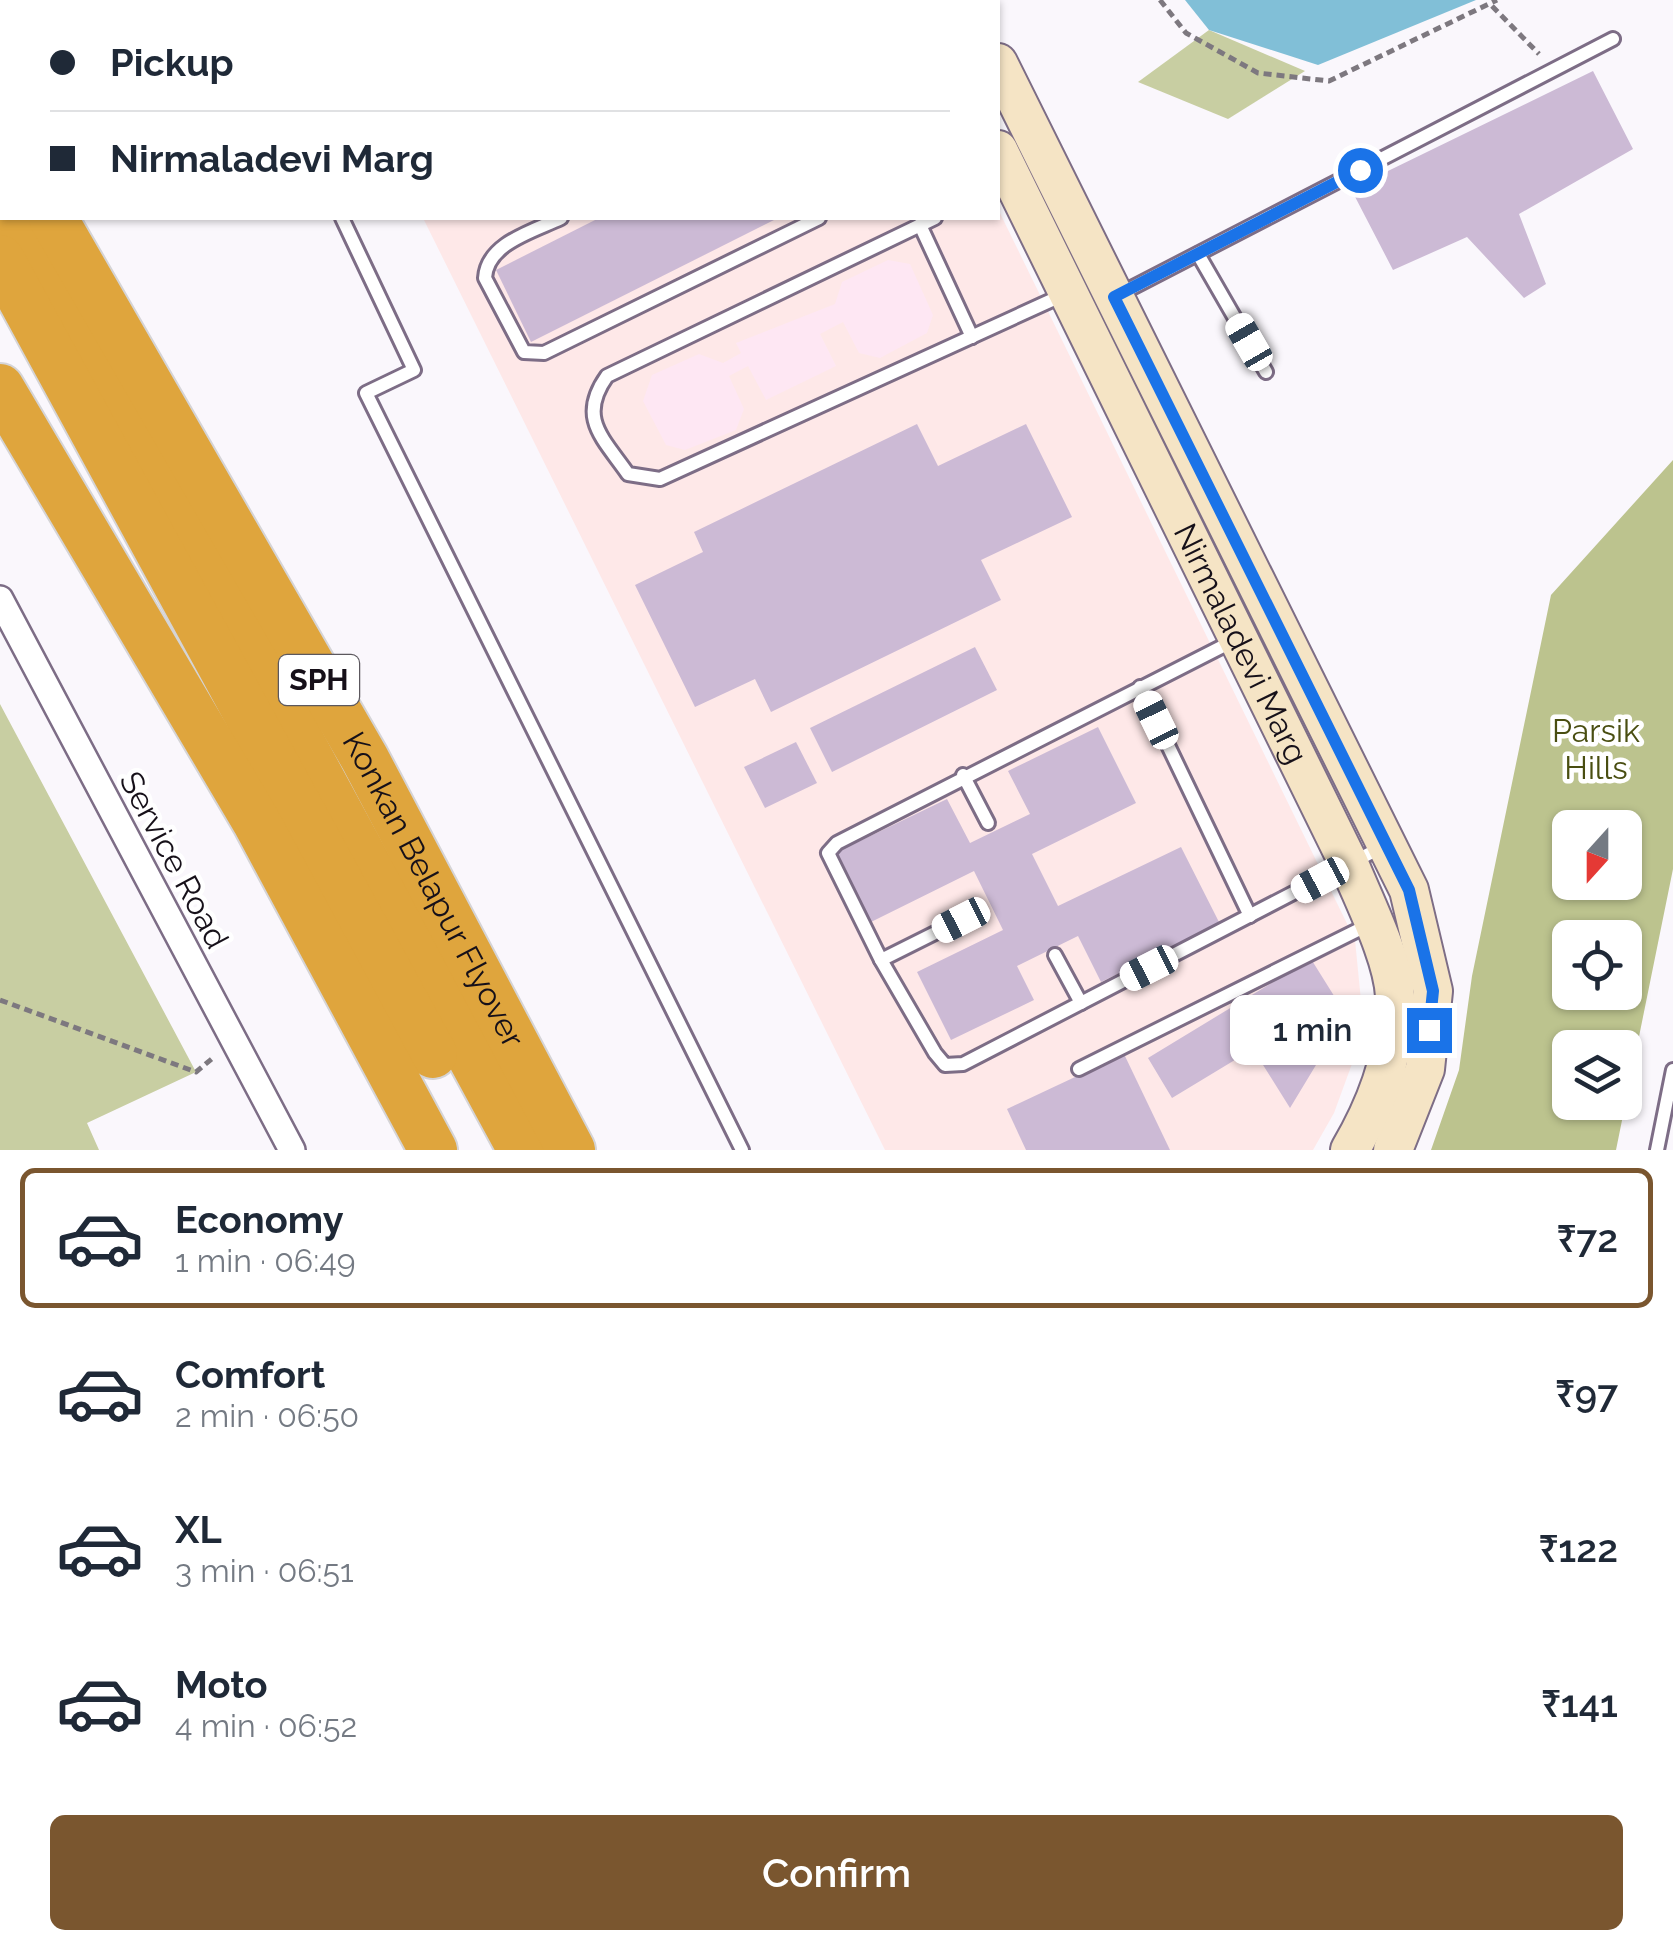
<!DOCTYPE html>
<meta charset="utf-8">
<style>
body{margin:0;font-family:Raleway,sans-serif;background:#f6f6f7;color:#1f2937;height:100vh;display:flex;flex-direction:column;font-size:38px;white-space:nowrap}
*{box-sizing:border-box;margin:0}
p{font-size:32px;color:#747a83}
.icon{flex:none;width:55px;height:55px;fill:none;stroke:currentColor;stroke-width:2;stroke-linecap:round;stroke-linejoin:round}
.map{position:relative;height:1150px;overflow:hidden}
.sheet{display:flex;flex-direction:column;background:#fff;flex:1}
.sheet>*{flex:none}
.guide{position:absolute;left:0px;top:0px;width:1000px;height:220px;box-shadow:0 2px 8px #0004;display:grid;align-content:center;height:220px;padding:0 50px;background:#fff}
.needle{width:65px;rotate:201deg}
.buttons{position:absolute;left:1552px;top:810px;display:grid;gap:20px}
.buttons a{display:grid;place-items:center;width:90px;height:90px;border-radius:15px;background:#fff;box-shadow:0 2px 8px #0004;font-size:50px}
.end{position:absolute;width:45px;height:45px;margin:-22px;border:12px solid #1a73e8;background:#fff;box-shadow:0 0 0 5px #fff}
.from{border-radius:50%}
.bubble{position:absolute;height:70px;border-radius:15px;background:#fff;box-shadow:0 2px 8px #0004;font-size:32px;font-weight:600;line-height:70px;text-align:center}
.car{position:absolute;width:30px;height:60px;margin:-30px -15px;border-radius:12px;box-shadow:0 0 8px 2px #0007;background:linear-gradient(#fff 24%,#345 0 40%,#fff 0 76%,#345 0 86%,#fff 0)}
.guide b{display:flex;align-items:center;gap:35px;height:95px;font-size:38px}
.guide b+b{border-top:2px solid #e0e1e3}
.guide i{width:25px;height:25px;background:#1f2937}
ul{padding:18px 0 0;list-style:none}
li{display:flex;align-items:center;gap:30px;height:140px;margin:0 20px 15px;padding:0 30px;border:5px solid transparent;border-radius:15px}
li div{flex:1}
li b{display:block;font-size:38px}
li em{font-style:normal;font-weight:600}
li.current{border-color:#7a562f}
li>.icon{width:90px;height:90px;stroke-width:1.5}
.primary-button{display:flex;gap:20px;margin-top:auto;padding:20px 50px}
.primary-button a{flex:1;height:115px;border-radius:15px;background:#7a562f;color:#fff;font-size:40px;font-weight:600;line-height:115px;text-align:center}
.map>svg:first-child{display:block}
</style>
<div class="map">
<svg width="1673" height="1150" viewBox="0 0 1673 1150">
<rect width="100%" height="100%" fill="#faf7fc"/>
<g fill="#fee8e8">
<polygon points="315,0 896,0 897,2 317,2"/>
<polygon points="998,209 1355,940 1364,1031 1334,1113 1313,1150 885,1150 423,218 998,218"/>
</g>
<polygon fill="#fee7f3" points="888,260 910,264 933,315 927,333 880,358 859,353 843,322 820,334 836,366 766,400 748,366 729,376 744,409 736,430 685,450 666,445 643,401 652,375 699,354 723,363 741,353 736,343 835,304 842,282"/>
<g fill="#c8cea2">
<polygon points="1209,30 1305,71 1228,119 1138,82"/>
<polygon points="0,704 196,1072 87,1123 99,1150 0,1150"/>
</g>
<path fill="#bcc38e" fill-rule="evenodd" d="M1673 460V869L1616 1150H1431L1459 1070 1472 976 1551 595ZM1570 828H1625V882H1570ZM1570 938H1625V992H1570ZM1570 1048H1625V1102H1570Z"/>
<polygon fill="#81bfd7" points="1185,0 1476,0 1318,65 1209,30"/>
<g fill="#ccbad5">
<polygon points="1593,71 1633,149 1519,214 1546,284 1524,298 1467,237 1393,270 1351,189"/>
<polygon points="599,218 778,218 531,342 496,270"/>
<polygon points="917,424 938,466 1026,424 1072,517 981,560 1001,600 771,712 755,679 695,707 635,585 703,552 694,532"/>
<polygon points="975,647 997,690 832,772 810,728"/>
<polygon points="1098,727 1136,803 1032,854 1058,906 1181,847 1220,924 1101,982 1078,936 1017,966 1034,1000 951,1040 917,972 1003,930 974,871 871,922 837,852 947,799 970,843 1030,814 1008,771"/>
<polygon points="796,742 817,783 765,808 744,767"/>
<polygon points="1311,959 1341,1007 1335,1010 1345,1017 1290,1108 1253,1049 1172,1098 1148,1058"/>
<polygon points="1124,1054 1170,1150 1026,1150 1007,1109"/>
</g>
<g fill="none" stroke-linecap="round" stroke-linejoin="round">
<defs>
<g id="service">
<polyline points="239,0 240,2"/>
<polyline points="433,0 434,2"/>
<polyline points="776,0 778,2"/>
<polyline points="870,2 875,0"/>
<polyline points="342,218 414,370 366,393 742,1150"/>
<path d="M561 218C534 231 487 243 485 278L524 352 544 353 819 218"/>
<path d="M935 218 607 376C577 418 603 438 628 474L660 479 1063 295"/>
<polyline points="920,225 972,337"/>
<polyline points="1198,254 1266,372"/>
<polyline points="1118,295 1613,39"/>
<polyline points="1235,640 837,843 828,853 881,960 935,1053 945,1065 963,1064 1384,846"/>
<polyline points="1140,687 1250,916"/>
<polyline points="963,775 988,823"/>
<polyline points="1055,955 1081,1003"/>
<polyline points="881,960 961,920"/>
<polyline points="1079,1069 1372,923"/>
<polyline points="1657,1150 1673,1070"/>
</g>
<polyline id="minor" points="0,599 292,1150"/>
<g id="secondary">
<polyline points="924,0 925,2"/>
<polyline points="966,0 968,2"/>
<polyline points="998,63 1409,890 1433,991 1425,1069 1393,1150"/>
<path id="s1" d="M998 150 1349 864C1364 901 1393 957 1395 996 1397 1050 1377 1104 1350 1150"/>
</g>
<g id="primary">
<polyline points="119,2 123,0"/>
<polyline points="0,26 2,30"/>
<polyline points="0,77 2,76"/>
</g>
<g id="motorway">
<polyline points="0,131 2,135"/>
<polyline points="16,218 522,1150"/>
<path id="s2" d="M53 218 365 759 571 1150"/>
<polyline points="0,259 433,1054"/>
<polyline points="0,388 256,821 433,1150"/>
</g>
</defs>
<use href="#service" stroke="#7d6d86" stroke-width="18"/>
<use href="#minor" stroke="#7d6d86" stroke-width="30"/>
<use href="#secondary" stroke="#7d6d86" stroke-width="42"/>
<use href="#primary" stroke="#d5d4d6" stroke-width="48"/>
<use href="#motorway" stroke="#d5d4d6" stroke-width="52"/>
<g stroke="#7d787f" stroke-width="5" stroke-dasharray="8 5" stroke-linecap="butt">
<polyline points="1160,0 1186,33 1258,73 1329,81 1497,0"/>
<polyline points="1492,6 1539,54"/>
<polyline points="0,1000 196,1072 214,1057"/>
</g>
<use href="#service" stroke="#fff" stroke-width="12"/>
<use href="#minor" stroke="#fff" stroke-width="25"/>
<use href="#secondary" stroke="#f5e4c5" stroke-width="38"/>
<use href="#primary" stroke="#ecc98b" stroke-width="42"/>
<use href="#motorway" stroke="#dfa53d" stroke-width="48"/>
</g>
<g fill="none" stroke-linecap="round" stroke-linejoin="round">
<polyline stroke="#1a73e8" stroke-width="12" points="1360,170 1114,297 1409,890 1433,991 1429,1030"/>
</g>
<g text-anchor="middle" stroke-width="9" stroke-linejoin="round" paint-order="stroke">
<rect fill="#fff" stroke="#5c585e" stroke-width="2.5" x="279" y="655" width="80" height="50" rx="8"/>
<g font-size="30" font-weight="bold" fill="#161019">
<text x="319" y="690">SPH</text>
</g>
<g font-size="32" fill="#161019" stroke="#fff">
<text dy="11" stroke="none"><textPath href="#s1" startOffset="550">Nirmaladevi Marg</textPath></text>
<text transform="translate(174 860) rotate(62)" y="11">Service Road</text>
<text dy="11" stroke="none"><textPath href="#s2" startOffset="772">Konkan Belapur Flyover</textPath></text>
</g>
<g font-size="32" fill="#494e11" stroke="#fff">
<text x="1596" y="742">Parsik<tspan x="1596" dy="37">Hills</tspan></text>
</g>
</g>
</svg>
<div class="buttons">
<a><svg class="needle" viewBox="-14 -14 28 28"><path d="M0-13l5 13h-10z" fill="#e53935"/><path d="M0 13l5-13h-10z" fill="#747a83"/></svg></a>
<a><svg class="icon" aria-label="locate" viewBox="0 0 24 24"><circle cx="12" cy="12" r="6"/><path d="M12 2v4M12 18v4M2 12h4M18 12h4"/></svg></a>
<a><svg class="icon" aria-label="layers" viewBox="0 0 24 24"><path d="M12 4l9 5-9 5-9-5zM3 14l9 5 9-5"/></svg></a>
</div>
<i class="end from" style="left:1360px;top:170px"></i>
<i class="end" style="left:1429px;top:1030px"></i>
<div class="bubble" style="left:1230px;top:995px;width:165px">1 min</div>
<i class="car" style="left:1249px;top:342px;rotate:330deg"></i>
<i class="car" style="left:1156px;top:720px;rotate:334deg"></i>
<i class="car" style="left:1320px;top:880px;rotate:242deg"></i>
<i class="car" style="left:961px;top:920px;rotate:243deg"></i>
<i class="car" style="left:1149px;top:968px;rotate:243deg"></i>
<div class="guide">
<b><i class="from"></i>Pickup</b>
<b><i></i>Nirmaladevi Marg</b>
</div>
</div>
<section class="sheet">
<ul>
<li class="current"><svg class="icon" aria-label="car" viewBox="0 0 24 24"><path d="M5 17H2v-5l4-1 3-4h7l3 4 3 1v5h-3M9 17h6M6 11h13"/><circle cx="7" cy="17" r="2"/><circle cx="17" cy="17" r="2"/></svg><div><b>Economy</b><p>1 min · 06:49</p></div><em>₹72</em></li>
<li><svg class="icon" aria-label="car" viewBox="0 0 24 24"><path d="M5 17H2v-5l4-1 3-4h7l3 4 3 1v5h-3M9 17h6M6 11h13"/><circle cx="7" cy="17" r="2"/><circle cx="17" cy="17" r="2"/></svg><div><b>Comfort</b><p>2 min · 06:50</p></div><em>₹97</em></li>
<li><svg class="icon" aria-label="car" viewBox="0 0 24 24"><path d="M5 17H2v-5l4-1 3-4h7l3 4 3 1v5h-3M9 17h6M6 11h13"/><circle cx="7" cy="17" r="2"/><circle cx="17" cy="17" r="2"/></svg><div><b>XL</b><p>3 min · 06:51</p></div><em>₹122</em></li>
<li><svg class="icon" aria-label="car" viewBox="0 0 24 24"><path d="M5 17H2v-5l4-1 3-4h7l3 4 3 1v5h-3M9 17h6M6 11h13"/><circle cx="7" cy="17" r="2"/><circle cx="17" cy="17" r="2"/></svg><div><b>Moto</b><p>4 min · 06:52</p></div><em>₹141</em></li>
</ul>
<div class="primary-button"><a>Confirm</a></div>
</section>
